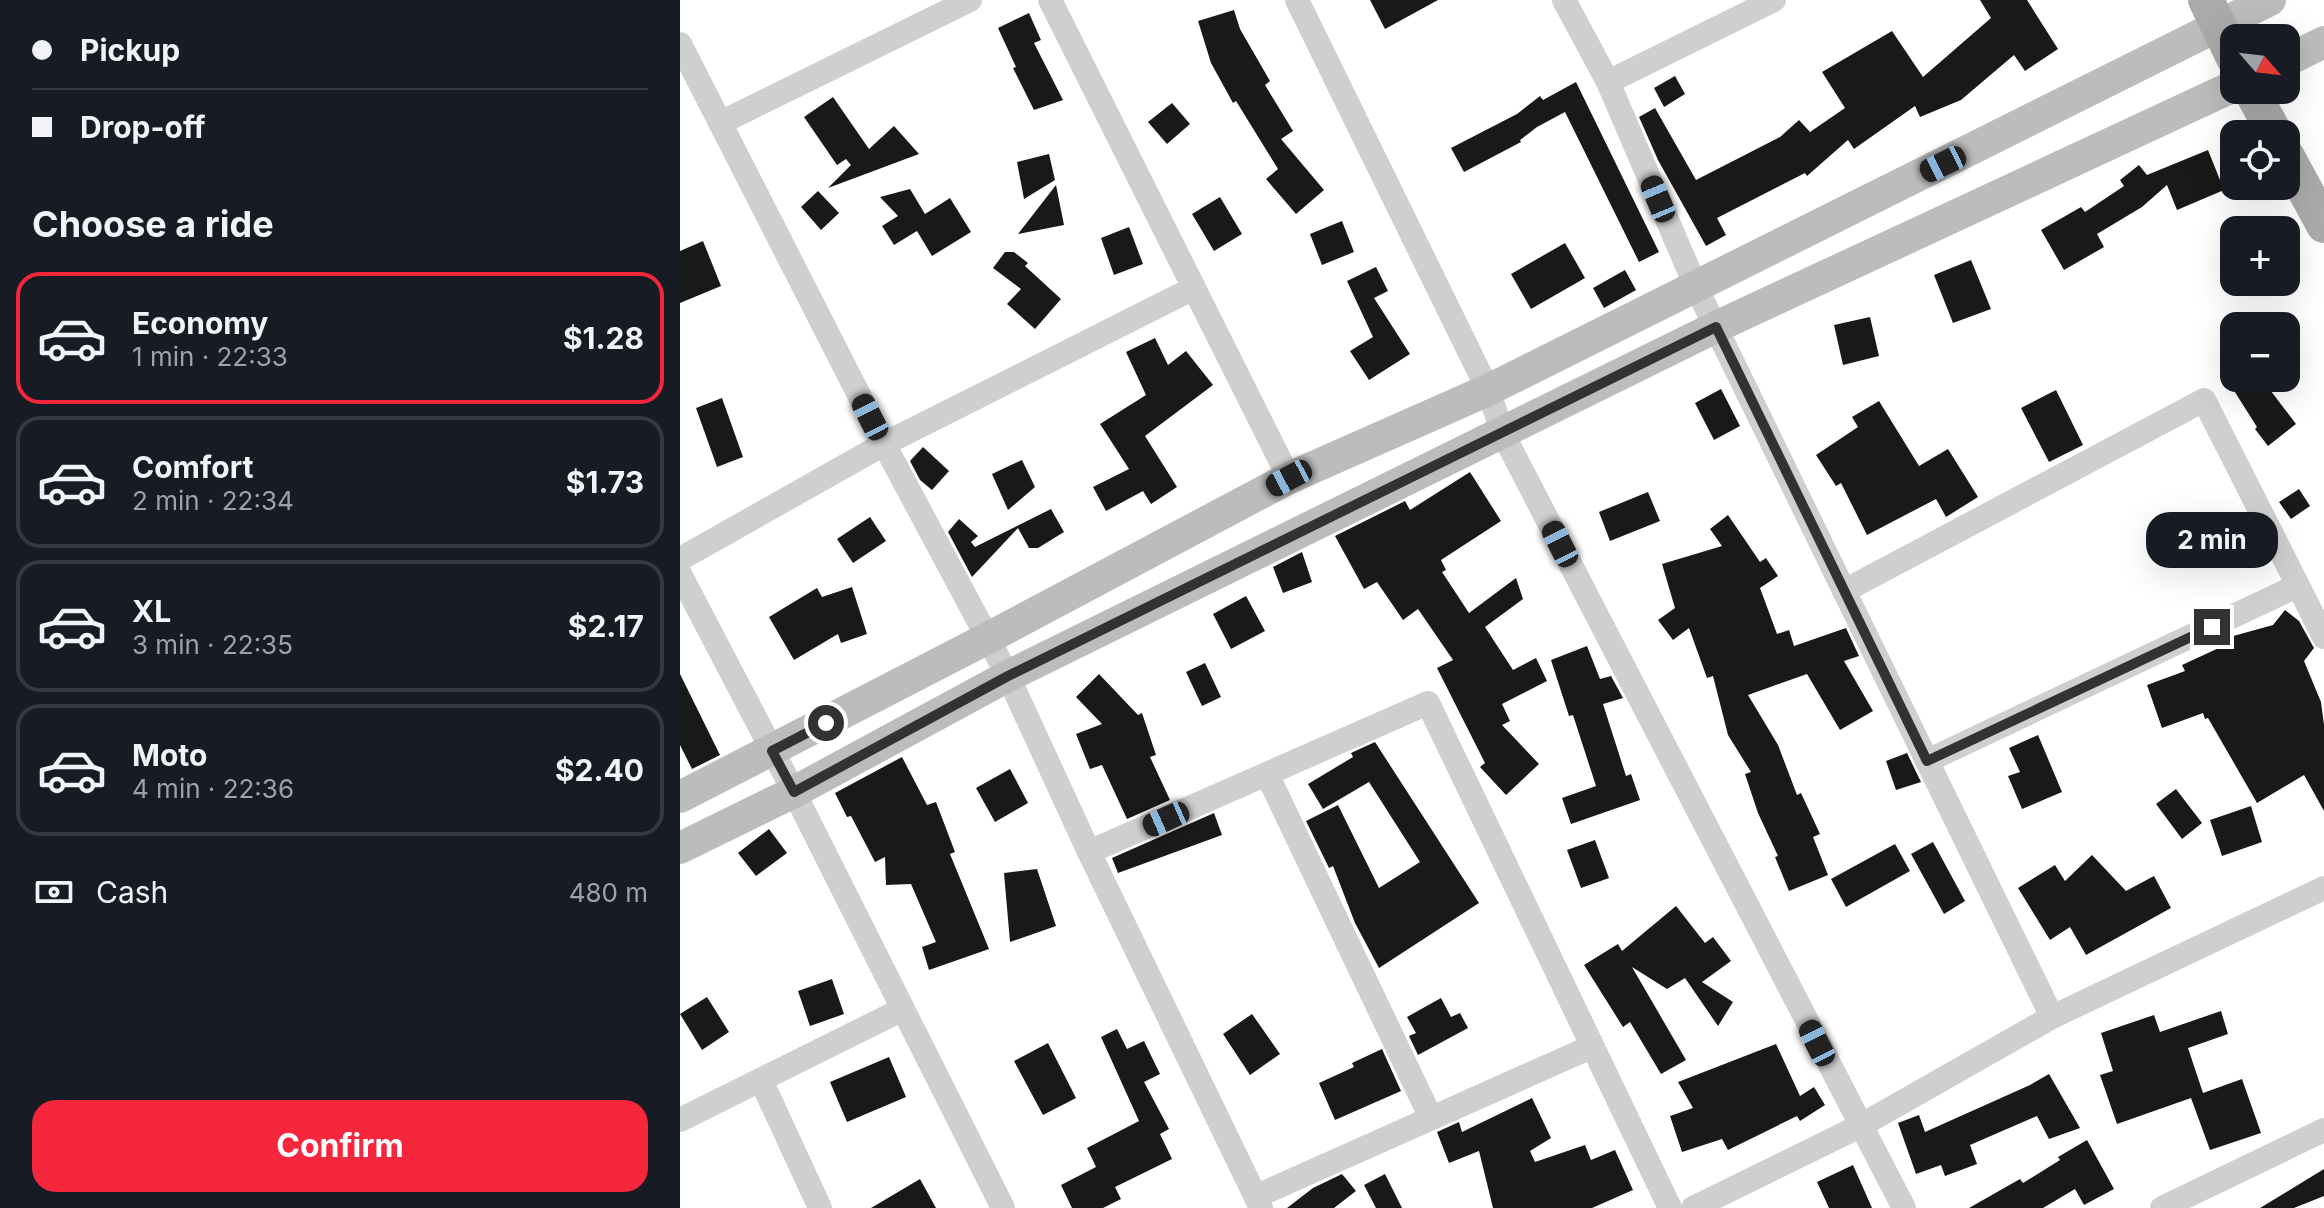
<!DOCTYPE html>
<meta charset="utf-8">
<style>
body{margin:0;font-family:Inter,sans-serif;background:#20242c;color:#f1f3f6;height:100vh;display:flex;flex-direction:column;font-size:30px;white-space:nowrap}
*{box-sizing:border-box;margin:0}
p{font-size:26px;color:#9ea1a6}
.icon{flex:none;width:44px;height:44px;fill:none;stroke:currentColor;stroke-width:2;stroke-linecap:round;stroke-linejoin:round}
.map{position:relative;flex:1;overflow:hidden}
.drawer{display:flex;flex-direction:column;background:#171b24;width:680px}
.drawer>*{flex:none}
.hud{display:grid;align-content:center;height:176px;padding:0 32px;background:#171b24}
.needle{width:52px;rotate:118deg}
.fabs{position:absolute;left:1540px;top:24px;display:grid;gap:16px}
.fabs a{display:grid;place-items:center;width:80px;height:80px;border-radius:16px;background:#171b24;box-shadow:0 8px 32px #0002;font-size:40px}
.end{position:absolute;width:36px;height:36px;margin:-18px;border:10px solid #323232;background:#fff;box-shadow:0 0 0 4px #fff}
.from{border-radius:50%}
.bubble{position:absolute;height:56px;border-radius:24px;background:#171b24;box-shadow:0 8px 32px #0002;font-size:26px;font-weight:700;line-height:56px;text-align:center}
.car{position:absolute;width:24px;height:48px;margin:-24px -12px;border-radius:10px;box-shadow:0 0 6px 2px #0007;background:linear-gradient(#222 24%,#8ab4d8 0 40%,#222 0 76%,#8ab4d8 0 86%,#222 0)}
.hud b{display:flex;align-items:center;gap:28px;height:76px;font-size:30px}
.hud b+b{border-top:2px solid #363941}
.hud i{width:20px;height:20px;background:#f1f3f6}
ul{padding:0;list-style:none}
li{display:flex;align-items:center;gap:24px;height:132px;margin:0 16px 12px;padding:0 16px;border:4px solid #363941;border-radius:24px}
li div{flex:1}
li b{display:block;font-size:30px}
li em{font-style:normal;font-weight:700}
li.current{border-color:#f6263d}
li>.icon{width:72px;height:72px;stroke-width:1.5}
h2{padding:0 32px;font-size:36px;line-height:96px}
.pay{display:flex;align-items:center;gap:20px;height:88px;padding:0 32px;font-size:30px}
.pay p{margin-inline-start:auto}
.primary-button{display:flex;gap:16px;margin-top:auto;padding:16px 32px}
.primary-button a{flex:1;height:92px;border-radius:24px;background:#f6263d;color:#fff;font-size:32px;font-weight:700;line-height:92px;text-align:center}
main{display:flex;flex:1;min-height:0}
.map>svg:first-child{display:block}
</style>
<main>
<section class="drawer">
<div class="hud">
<b><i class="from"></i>Pickup</b>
<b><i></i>Drop-off</b>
</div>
<h2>Choose a ride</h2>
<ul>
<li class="current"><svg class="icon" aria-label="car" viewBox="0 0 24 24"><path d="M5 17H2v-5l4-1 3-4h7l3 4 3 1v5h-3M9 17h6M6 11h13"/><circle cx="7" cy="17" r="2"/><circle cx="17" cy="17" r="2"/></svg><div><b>Economy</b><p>1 min · 22:33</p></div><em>$1.28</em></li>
<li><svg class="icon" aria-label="car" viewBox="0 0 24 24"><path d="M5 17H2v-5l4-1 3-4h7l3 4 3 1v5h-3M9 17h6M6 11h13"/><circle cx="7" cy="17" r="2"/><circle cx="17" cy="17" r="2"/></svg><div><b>Comfort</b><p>2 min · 22:34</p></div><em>$1.73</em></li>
<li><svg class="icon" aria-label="car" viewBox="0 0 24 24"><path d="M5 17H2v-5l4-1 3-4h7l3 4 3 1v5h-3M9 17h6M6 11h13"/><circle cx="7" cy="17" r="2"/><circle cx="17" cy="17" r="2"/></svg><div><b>XL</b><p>3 min · 22:35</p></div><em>$2.17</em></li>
<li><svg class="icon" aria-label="car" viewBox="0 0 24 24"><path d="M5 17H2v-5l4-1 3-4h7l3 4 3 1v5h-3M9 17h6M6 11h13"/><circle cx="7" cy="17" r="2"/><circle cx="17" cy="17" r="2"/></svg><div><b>Moto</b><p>4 min · 22:36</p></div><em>$2.40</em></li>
</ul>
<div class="pay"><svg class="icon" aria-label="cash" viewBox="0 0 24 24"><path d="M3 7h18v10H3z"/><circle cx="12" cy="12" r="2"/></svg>Cash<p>480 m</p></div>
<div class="primary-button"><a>Confirm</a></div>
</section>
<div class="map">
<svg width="1644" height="1208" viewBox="0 0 1644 1208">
<rect width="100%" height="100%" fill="#fff"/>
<g fill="#191919">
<polygon points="690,0 758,0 705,29"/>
<polygon points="1300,0 1347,0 1378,49 1345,71 1334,55 1281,100 1240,117 1235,106 1174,149 1168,140 1127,176 1125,173 1037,218 1046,235 1026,246 978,160 959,117 975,108 1016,180 1100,137 1119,120 1130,132 1165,108 1142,72 1212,31 1243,77 1311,18"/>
<polygon points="554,10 560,29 590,81 585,85 613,131 601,139 644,190 616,214 586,179 598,169 556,101 553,103 531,63 518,21"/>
<polygon points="349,13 361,40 354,43 383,100 354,110 333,68 336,67 318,28"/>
<polygon points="995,76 1005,94 984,107 974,88"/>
<polygon points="896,82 979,252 959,262 885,112 857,127 840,140 841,142 784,172 771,148 837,114 860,96 863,100"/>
<polygon points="153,97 189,149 214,126 239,154 148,188 171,165 166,159 157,165 124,117"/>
<polygon points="492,103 510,124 487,144 468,122"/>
<polygon points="1528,150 1544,190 1497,210 1487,185 1462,207 1417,234 1424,247 1384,270 1361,230 1401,207 1405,212 1444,186 1440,180 1459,165 1467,175"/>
<polygon points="369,154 375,180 344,199 337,162"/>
<polygon points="376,185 384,225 338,234"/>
<polygon points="230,189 245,214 270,198 291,232 252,256 237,231 214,245 202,226 218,216 200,197"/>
<polygon points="138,191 159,213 141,230 121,207"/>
<polygon points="540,197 562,234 534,251 512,214"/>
<polygon points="662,221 674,252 642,265 630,234"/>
<polygon points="449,227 463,264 434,275 421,238"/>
<polygon points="23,241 41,286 0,303 0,251"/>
<polygon points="885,243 905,278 851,309 831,274"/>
<polygon points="325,252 334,252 348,263 345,266 381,299 355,329 327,304 341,289 313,268"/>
<polygon points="1291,260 1311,309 1273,323 1254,275"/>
<polygon points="696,267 708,291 694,298 730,354 689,380 670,351 693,337 667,281"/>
<polygon points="945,270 956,290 924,308 913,288"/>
<polygon points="1190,317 1199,356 1163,365 1154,325"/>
<polygon points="475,338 488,365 506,351 533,385 465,436 497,487 471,504 463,491 426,511 413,487 449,469 420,424 466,395 446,352"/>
<polygon points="1546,378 1581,378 1616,424 1588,446 1575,429 1577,427"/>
<polygon points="1041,389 1060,426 1034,440 1015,403"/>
<polygon points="1376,390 1403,445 1369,462 1341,408"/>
<polygon points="42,398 63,457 37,467 16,408"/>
<polygon points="1199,401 1239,466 1268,449 1298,497 1266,517 1256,499 1187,535 1161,483 1156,486 1136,455 1178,427 1172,417"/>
<polygon points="243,447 269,471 252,490 240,480 230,461"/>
<polygon points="342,460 355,487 328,510 312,474"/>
<polygon points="790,472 821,521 761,560 766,570 762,572 789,613 836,578 843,599 805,627 833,670 856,658 867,681 822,704 830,721 822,725 859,764 826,795 800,767 805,763 757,668 773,660 738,609 723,620 697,582 684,589 655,536 725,501 730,510"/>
<polygon points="1619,489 1630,506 1611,519 1599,502"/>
<polygon points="968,492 980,521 930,541 919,512"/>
<polygon points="371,509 384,532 358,548 349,548 338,528 292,577 268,532 279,519 298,536 291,542 295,547"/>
<polygon points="1048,515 1080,562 1086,558 1098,576 1080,588 1097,634 1109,630 1114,646 1166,628 1179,656 1164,661 1193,711 1160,730 1127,674 1068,695 1098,745 1117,795 1121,793 1140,834 1133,837 1148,875 1109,891 1095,857 1098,856 1078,813 1065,774 1071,772 1048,735 1033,676 1027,678 1009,628 993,640 978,620 995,608 982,564 1042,546 1030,529"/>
<polygon points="190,517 206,541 173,563 157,539"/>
<polygon points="622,552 632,582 603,593 593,567"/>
<polygon points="172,587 187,634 161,643 158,634 114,660 89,617 137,588 142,597"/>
<polygon points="566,596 585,631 551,649 533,614"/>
<polygon points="1605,610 1619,621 1634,648 1624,661 1641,702 1644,725 1644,811 1624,775 1577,803 1528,718 1525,719 1523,713 1482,728 1467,685 1505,671 1502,665 1541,647 1539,640 1593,625"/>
<polygon points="907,646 920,679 931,676 943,698 923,704 946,776 951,774 960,800 891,824 882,798 916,786 893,715 889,716 871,660"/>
<polygon points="525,663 541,697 522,706 506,672"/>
<polygon points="0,674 40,755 12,769 0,745"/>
<polygon points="419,674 458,715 462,713 476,755 470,757 490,800 447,819 422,765 410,769 396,734 422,724 396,697"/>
<polygon points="1358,735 1382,792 1342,809 1328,776 1340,772 1329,748"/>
<polygon points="695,742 799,903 699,968 675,923 653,866 649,868 626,821 658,805 699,888 740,862 689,782 643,809 628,784 673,757 671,753"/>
<polygon points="1227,753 1241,782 1216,790 1206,761"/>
<polygon points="222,757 247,805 256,802 275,852 270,854 309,949 249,970 242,947 256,942 231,884 206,885 205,857 195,862 171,816 167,817 155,793"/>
<polygon points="330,769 348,803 315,822 296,788"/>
<polygon points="1496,789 1522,823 1502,839 1476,804"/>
<polygon points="1571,806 1582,842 1542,856 1530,820"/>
<polygon points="534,813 542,835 438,873 432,858"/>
<polygon points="89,829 107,853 76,876 58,853"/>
<polygon points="915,840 929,878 901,888 887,850"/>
<polygon points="1253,842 1285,901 1264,914 1231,854"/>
<polygon points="1215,844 1230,871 1166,907 1151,879"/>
<polygon points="1412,855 1446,891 1474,876 1491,908 1406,955 1390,927 1370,940 1338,888 1375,865 1385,881"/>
<polygon points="357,869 376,926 330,942 324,873"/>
<polygon points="996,906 1025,943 1033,937 1051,961 1022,982 1053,1002 1038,1026 1005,978 987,989 952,967 1006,1060 981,1074 950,1022 943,1027 904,965 938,944 942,951"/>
<polygon points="152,979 164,1014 130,1026 118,991"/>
<polygon points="27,997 49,1032 22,1050 0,1014"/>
<polygon points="761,998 771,1017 780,1013 788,1028 738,1055 729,1036 736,1033 727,1017"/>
<polygon points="1541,1011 1548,1034 1508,1048 1523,1093 1562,1079 1581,1133 1530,1150 1511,1098 1437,1124 1420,1075 1433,1071 1421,1033 1474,1015 1480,1032"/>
<polygon points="572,1014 600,1054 570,1075 543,1034"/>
<polygon points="437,1029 447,1049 464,1041 480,1074 464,1082 489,1129 480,1134 492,1159 435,1187 441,1199 423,1208 392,1208 381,1185 416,1167 407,1148 459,1121 421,1037"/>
<polygon points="368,1043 396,1098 363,1115 334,1061"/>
<polygon points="1096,1044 1120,1096 1134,1087 1145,1105 1120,1121 1117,1116 1048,1150 1042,1139 1002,1152 990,1116 1013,1108 998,1082"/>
<polygon points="702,1049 721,1091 655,1120 639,1083 674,1067 672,1063"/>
<polygon points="209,1057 226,1097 167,1122 150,1082"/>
<polygon points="1369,1074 1400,1128 1369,1139 1357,1116 1290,1145 1297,1164 1265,1176 1261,1165 1236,1174 1218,1123 1239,1115 1245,1132 1350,1085"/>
<polygon points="852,1098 871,1138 850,1151 855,1162 905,1145 911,1160 935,1150 953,1190 912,1208 813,1208 799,1151 769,1163 757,1132 779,1122 782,1132"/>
<polygon points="1407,1140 1434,1189 1404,1205 1395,1189 1363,1208 1289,1208 1340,1179 1343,1183 1380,1160 1378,1157"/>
<polygon points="1173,1165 1192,1208 1149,1208 1137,1182"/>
<polygon points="1644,1169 1644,1196 1614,1208 1580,1208"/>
<polygon points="662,1174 676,1191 654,1208 607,1208 633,1188"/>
<polygon points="705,1174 722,1208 696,1208 684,1185"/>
<polygon points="240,1179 256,1208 191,1208"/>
</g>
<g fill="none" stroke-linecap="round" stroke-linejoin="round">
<g stroke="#cfcfcf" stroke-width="24">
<polyline points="370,0 609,478"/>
<polyline points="617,0 808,390 823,434 1224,1208"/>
<polyline points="884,0 928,82 1016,287 1372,1017"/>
<polyline points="0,44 204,444 328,676 409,852 581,1208"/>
<polyline points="928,82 1094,0"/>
<polyline points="40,123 290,0"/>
<polyline points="0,559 204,444 514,288"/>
<polyline points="0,574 114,792 323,1208"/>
<polyline points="1164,591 1524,400 1644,637"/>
<polyline points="1247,761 1617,586"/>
<polyline points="587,774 751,1118"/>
<polyline points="409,852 748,703 990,1208"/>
<polyline points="81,1080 140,1208"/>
<polyline points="0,1120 223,1009"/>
<polyline points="577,1196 911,1047"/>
<polyline points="1013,1208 1180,1126 1372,1017 1644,888"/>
<polyline points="1482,1208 1644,1130"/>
</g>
<g stroke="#bcbcbc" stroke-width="32">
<polyline points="1606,61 1644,42"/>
<polyline points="0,797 308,638 609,478 808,390 1590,0"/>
<polyline points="0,848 114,792 328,676 1036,327 1554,86"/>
</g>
<g stroke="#aaa" stroke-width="36">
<polyline points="1526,0 1554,58"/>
<polyline points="1571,90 1595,134"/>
<polyline points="1606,155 1644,225"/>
</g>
</g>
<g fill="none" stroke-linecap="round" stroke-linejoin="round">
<polyline stroke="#323232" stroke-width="10" points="146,723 92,751 114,792 328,676 1036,327 1247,761 1532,627"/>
</g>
</svg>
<div class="fabs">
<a><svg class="needle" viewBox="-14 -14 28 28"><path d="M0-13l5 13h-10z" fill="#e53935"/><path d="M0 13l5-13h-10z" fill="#9ea1a6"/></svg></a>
<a><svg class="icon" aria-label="locate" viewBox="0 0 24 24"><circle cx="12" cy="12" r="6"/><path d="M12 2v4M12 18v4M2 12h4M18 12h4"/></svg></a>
<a>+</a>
<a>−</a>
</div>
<i class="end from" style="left:146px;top:723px"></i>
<i class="end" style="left:1532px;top:627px"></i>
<div class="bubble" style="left:1466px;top:512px;width:132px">2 min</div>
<i class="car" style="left:1263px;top:164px;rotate:244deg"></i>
<i class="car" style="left:978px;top:199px;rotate:337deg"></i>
<i class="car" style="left:190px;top:417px;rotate:333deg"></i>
<i class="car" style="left:609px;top:478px;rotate:242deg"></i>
<i class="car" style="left:880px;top:544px;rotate:333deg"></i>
<i class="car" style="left:486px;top:819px;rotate:246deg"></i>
<i class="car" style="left:1137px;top:1043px;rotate:333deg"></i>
</div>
</main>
